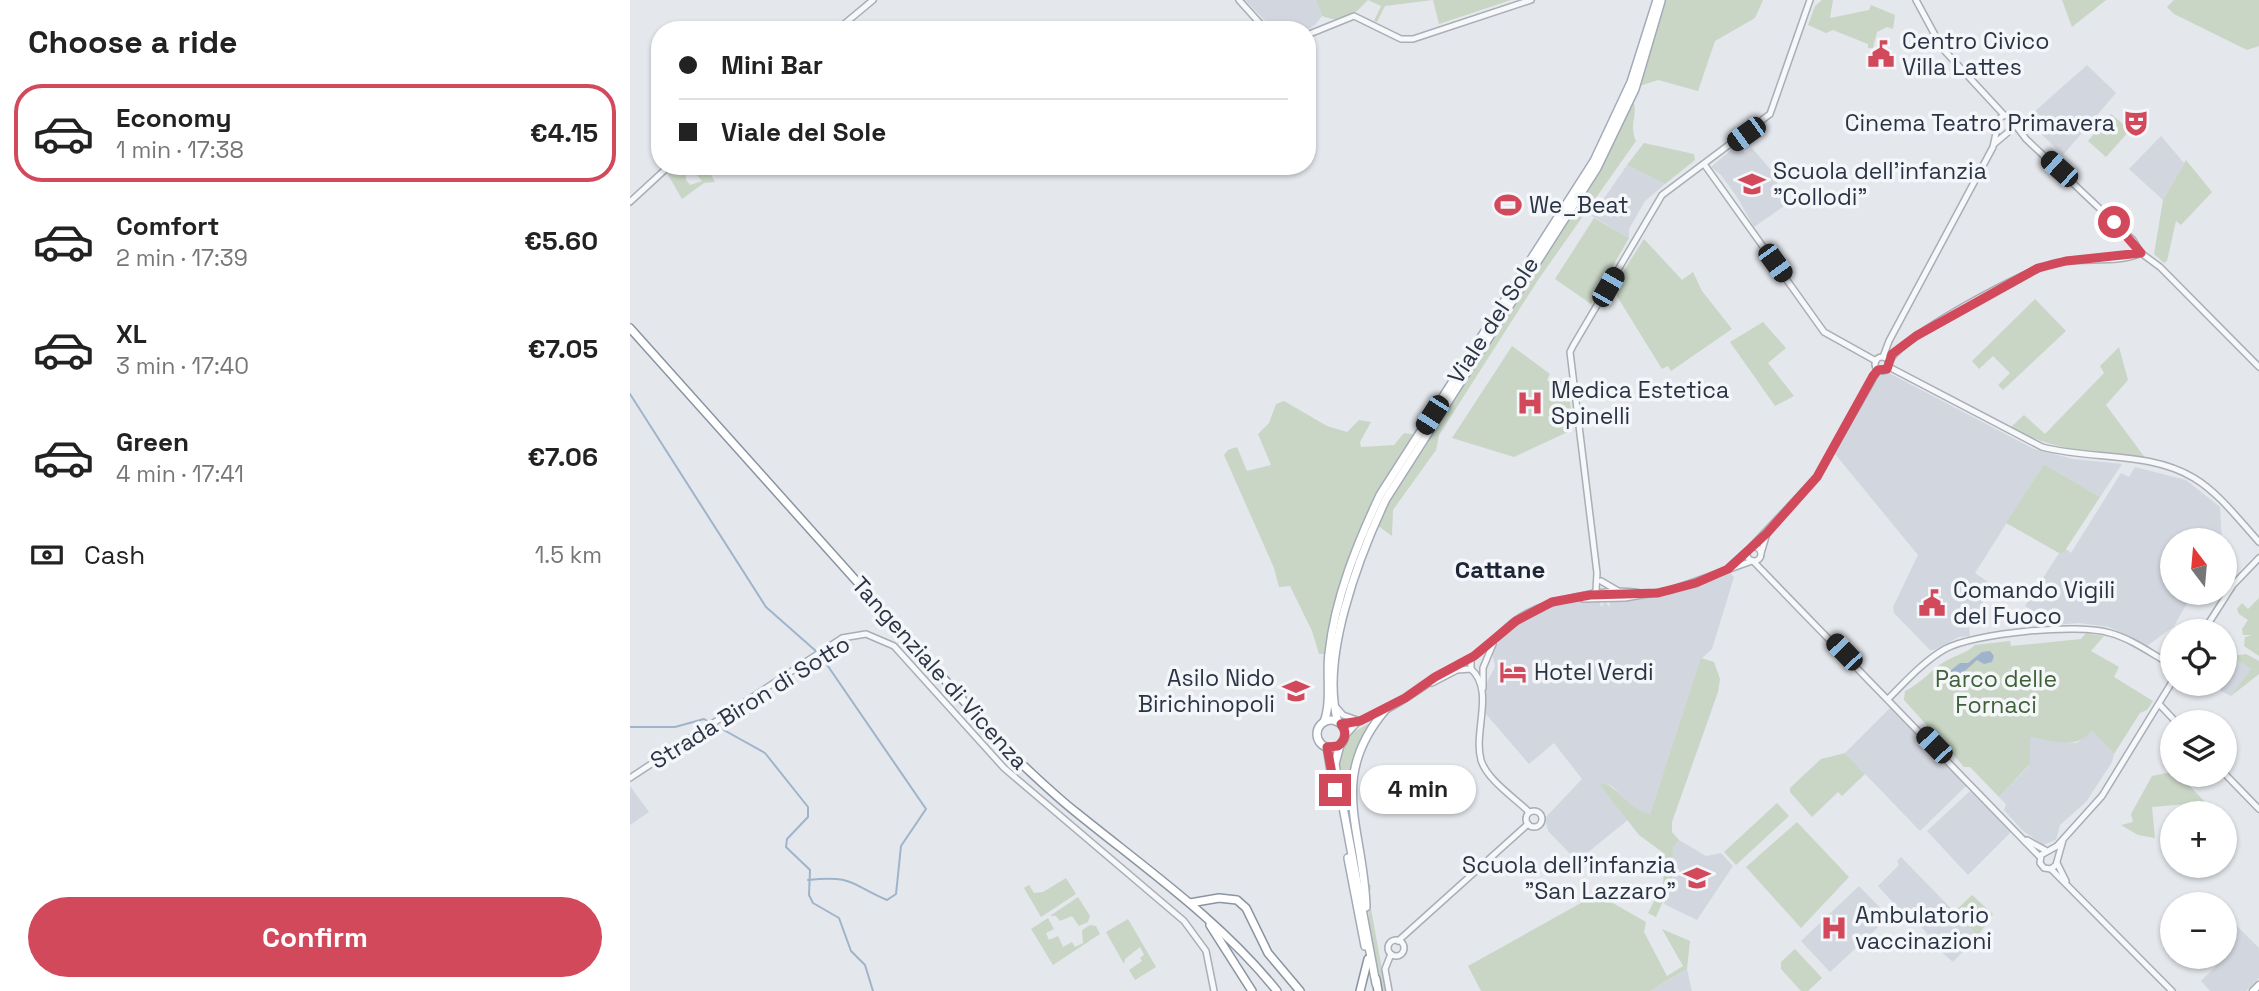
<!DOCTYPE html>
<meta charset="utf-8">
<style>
body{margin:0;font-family:"Space Grotesk",sans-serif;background:#f2f2f2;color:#222;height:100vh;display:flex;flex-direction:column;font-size:26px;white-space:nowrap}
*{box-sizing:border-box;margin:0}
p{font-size:23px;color:#767676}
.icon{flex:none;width:38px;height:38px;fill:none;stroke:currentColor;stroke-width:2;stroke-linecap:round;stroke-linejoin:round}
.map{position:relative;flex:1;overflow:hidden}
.drawer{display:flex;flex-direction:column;background:#fff;width:630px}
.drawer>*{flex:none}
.hud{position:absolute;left:21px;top:21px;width:665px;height:154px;border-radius:28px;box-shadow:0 2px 5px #0004;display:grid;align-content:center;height:154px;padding:0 28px;background:#fff}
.needle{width:46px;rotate:344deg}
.fabs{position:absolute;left:1530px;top:528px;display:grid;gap:14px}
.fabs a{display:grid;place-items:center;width:77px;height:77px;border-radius:50%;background:#fff;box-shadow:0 2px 5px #0004;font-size:35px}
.end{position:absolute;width:32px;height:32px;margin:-16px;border:9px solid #d1495b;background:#fff;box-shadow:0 0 0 4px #fff}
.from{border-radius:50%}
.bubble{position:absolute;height:49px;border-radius:24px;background:#fff;box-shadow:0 2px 5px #0004;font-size:23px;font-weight:700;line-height:49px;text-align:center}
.car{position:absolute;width:21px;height:42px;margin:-21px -10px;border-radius:9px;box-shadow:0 0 5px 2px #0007;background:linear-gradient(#222 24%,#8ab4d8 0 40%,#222 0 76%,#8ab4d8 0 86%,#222 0)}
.hud b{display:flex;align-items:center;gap:24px;height:66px;font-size:26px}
.hud b+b{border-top:2px solid #e0e0e0}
.hud i{width:18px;height:18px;background:#222}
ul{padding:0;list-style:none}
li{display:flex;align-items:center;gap:21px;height:98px;margin:0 14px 10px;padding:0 14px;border:4px solid transparent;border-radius:28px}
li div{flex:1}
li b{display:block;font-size:26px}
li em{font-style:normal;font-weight:700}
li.current{border-color:#d1495b}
li>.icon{width:63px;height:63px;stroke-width:1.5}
h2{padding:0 28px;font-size:32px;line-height:84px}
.pay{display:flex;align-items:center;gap:18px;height:77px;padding:0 28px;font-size:26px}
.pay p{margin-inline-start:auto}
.button{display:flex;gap:14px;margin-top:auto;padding:14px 28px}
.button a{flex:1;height:80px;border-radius:42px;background:#d1495b;color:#fff;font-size:28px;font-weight:700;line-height:80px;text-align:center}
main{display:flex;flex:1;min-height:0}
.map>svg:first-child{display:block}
</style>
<main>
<section class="drawer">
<h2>Choose a ride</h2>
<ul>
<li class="current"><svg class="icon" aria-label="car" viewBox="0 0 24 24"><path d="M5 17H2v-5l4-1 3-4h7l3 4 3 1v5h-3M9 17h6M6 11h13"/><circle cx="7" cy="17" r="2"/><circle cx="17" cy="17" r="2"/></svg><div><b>Economy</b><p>1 min · 17:38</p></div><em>€4.15</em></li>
<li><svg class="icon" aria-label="car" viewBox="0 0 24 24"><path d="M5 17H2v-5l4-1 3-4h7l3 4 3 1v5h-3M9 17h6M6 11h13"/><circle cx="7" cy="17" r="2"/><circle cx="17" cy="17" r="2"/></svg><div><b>Comfort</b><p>2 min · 17:39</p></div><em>€5.60</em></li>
<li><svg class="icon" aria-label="car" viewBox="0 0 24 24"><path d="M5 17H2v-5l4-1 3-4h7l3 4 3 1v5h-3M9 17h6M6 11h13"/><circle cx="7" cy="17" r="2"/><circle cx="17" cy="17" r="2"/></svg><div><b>XL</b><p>3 min · 17:40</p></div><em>€7.05</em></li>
<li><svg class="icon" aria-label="car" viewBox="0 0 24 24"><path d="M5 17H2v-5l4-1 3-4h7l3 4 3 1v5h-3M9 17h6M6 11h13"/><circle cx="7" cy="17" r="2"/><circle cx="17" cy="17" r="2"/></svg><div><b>Green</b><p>4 min · 17:41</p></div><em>€7.06</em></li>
</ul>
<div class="pay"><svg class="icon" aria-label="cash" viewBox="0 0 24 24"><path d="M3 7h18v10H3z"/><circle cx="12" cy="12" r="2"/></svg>Cash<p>1.5 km</p></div>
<div class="button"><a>Confirm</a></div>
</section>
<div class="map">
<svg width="1629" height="991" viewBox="0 0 1629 991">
<rect width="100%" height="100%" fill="#e4e7ec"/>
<g fill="#d2d6de">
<polygon points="615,0 686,0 692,16 685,25 677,30 644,30"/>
<polygon points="1457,65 1486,93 1433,155 1396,119"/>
<polygon points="1531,136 1554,163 1533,200 1499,169"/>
<polygon points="1108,144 1115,153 1122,148 1141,170 1151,175 1144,189 1157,204 1124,227 1107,197 1091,175 1081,167"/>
<polygon points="997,165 1035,184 1015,201 999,229 999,238 962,216"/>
<polygon points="1257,372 1404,449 1443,459 1492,464 1470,497 1414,464 1345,573 1362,585 1339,627 1340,636 1329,637 1304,650 1300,650 1264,613 1263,607 1288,555 1205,454 1247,377"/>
<polygon points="1505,467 1556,480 1590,507 1592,541 1542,541 1542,593 1563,593 1544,626 1517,646 1479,627 1449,623 1424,625 1395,606 1433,547 1441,553 1491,473 1499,477"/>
<polygon points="1097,570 1104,577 1082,649 1071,659 1020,814 1006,811 983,787 974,783 971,786 999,819 947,861 918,831 915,818 952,779 924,743 899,764 855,713 856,684 865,667 862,651 874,635 893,620 907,610 928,602 969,598 971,607 975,602 980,607 980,598 1057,587"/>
<polygon points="1594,651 1621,669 1601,696 1577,684 1594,684"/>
<polygon points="1260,708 1337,785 1290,831 1215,753"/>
<polygon points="1462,731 1484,754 1482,762 1456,802 1430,825 1426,840 1413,845 1392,830 1374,810 1376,804 1369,797 1399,766 1400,736 1441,743 1447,743"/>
<polygon points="0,786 19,812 0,825"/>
<polygon points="1343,791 1382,831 1338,875 1297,831 1339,792"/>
<polygon points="1049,840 1076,856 1091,853 1103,866 1067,920 1034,904 1042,881 1043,848"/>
<polygon points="1271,857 1348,936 1323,962 1303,945 1303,940 1283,918 1277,918 1248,886 1269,865 1267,861"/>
<polygon points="1229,886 1259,917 1200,972 1171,941"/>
<polygon points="1607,926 1629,948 1629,978 1616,991 1580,991 1571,981 1590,962 1586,957 1594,957 1594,936"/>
<polygon points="1057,969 1062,991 1020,991 1041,979"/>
</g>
<g fill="#c9d6c5">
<path d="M686 0H881L809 24 803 0 755 6 747 22 744 21 751 6 738 0C723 15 716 25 692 16Z"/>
<polygon points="1035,0 1133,0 1125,18 1085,41 1068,91 1028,80 1006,87"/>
<polygon points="1192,0 1203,0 1200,18 1239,10 1241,5 1265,15 1263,29 1257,27 1247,32 1243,48 1238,48 1238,44 1203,30 1196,33 1178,25 1185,6"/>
<polygon points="1432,0 1476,0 1442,27"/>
<polygon points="1544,0 1629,0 1629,46 1617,50 1544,14 1537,7"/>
<path d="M1003 101C1009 114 998 124 1006 141L908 280 809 435 806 450 763 510 762 536 747 525 763 492 960 185Z"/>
<polygon points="1481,114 1500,130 1476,157 1458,141"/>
<polygon points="1014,143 1064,154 1065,160 1035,184 997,165"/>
<polygon points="1556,160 1582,192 1551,225 1546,221 1537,261 1534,263 1524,254 1533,200"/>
<polygon points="46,166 56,166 56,180 60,185 72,181 66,174 67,166 76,166 85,182 74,183 52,199 37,173"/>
<polygon points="964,218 999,238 961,304 925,279"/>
<polygon points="1014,239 1052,280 1063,272 1072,291 1102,329 1041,371 1038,366 1032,369 985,293 984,286"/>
<polygon points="1405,299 1436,331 1373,390 1368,385 1380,373 1363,356 1349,369 1342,361"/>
<polygon points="1133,322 1156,348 1138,363 1164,396 1145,406 1100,342"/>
<polygon points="882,346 920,374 917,380 922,383 926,377 938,387 943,424 940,431 884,457 822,438"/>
<path d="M1489 347 1498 380 1476 405 1516 459C1468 453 1424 451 1380 428L1394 415 1415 434 1474 373 1470 366Z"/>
<polygon points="654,401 697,426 717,432 729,420 741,422 730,442 731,447 764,445 774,433 789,435 750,495 714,584 699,654 689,654 682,631 660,586 649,587 644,568 594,455 598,450 607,447 617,471 641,465 628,434 639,423 646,404"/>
<polygon points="1414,464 1470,497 1434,552 1429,553 1376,523"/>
<polygon points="1629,598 1629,656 1614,646 1615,637 1622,635 1613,635 1612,629 1618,620 1609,614 1607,609 1612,603 1618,609"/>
<path d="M1456 633 1474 636 1461 651 1489 667 1484 677 1523 701 1517 710 1510 713 1484 754 1462 731C1445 751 1422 740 1400 737V764L1369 797 1340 767H1334L1327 759 1274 700 1275 691C1290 684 1298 673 1311 664 1322 656 1336 654 1345 645L1380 641 1381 646 1451 639Z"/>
<polygon points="1616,654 1629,661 1629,674 1601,696 1621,669 1602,656"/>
<path d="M1071 658 1084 662 1090 679 1088 692 1042 822V832L1049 840 1043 848 1042 881 1026 917 1018 913 1033 884 1035 854 1009 835 970 785 974 783C992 791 999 810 1020 814Z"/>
<polygon points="743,721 730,745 717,792 730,879 707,753 717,736"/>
<polygon points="1215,753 1235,774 1212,796 1208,792 1182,817 1160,792 1160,788 1191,759"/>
<polygon points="1542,772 1542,775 1549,775 1575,802 1577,814 1558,814 1557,804 1522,807 1525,838 1508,835 1491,825 1503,822 1501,814 1522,776"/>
<polygon points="1147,803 1159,816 1106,865 1094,852"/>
<polygon points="1167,822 1219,877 1171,928 1116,867"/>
<polygon points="436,878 446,894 411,917 394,888 399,885 404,893 413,892"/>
<polygon points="737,881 741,886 739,898 756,991 749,991 740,943"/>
<polygon points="967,894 1016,922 1014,932 1037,976 1053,966 1032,929 1060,941 1057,969 1020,991 851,991 838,966"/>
<polygon points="1342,895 1363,914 1348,936 1324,912"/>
<polygon points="448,897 460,916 458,922 449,926 442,916 430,921 426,916 420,916"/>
<polygon points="418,918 424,929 416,933 419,940 428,936 433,947 442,942 445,947 453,943 452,930 460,925 466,926 470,934 423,965 401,929"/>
<polygon points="498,919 526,967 505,980 499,970 512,961 510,958 514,955 510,947 495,959 494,964 476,932"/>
<polygon points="1165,949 1192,978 1178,991 1171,991 1151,969 1151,962"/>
</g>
<polygon fill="#9fb4cc" points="1360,651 1364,656 1362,662 1354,664 1347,660 1327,678 1317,681 1315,675 1330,663 1338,663 1352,652"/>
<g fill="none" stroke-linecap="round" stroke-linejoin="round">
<g stroke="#9fb4cc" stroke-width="2">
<polyline points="0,394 136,607 187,652"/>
<polyline points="0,727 45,727 74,719 135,753 178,807 178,817 157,839 156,847 180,870 179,895 183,903 209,918 221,951 235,965 243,991"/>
<path d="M178 880C223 875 220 884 257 900L266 894 271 846 296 809 191 656"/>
</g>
<defs>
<g id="tertiary">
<polyline points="609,0 636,30"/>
<polyline points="1286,0 1312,48 1374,115"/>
<polyline points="207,30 243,0"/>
<polyline points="677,35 724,16 771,39 783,39 901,0"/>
<polyline points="1384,123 1396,139 1503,240 1511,253 1530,267 1629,367"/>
<polyline points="1074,164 1194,332 1246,361"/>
<polyline points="0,202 39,166"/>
<polyline points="1253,357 1259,341 1363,147 1369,119 1374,115 1381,117 1383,128 1364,144"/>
<circle cx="1252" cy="364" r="7"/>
<path d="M1259 362C1270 337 1395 270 1425 263 1450 257 1490 264 1511 253"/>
<path d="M1259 367 1412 447C1461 460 1519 451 1564 478 1589 493 1609 520 1629 542"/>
<circle cx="1124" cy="554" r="7"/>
<polyline points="1121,547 1187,477 1248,370"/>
<polyline points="1131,553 1137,533"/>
<polyline points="1123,561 1410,857"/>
<polyline points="1099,567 1118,550"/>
<polyline points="971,581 990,592"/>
<polyline points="960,595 966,591 967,573 940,352 943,346 1032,195 1140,114 1180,0"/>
<polyline points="953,599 995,598 1041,590 1122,561"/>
<polyline points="1573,632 1603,585 1629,558"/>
<path d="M841 669V658C858 648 870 632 886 620 914 600 982 585 1016 594"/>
<path d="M841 669C865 690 843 732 851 760 857 780 885 798 899 812"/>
<polyline points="802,683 827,670 841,669"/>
<polyline points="853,688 853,668 863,644"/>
<path d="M1259 698C1276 681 1294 661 1315 649 1344 633 1449 623 1480 633 1502 639 1522 654 1542 665"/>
<polyline points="1529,704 1547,723"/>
<polyline points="706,707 713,715 727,720"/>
<path d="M711 724C760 720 798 678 841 658"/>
<polyline points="715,736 727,723"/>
<polyline points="1594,773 1629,809"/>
<polyline points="0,778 212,638 236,634 264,646 374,768 554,921 576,951 584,991"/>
<circle cx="904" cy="819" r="8"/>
<polyline points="1397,840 1415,850"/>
<polyline points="1433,840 1426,865 1421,869 1414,868 1410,863 1411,855 1427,846 1472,796 1542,682"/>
<polyline points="1427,863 1436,881"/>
<polyline points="1421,869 1542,991"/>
<circle cx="766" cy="948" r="8"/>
<polyline points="768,941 898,824"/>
<polyline points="759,991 755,969 761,954"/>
</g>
<polyline id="secondary" points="1623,991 1629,985"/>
<g id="primary">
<circle cx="701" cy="734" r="14"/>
<path d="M694 722C702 701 696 675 699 653 705 598 727 544 750 495L964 161 1001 82 1027 0"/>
<path d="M708 722C689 660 729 556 756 499L967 168 1005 89 1031 1"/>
<polyline points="710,745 705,764 746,984"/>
<polyline points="697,747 701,771"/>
<polyline points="718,858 735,946"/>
<path d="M736 907C734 829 696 778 757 708"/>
</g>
<g id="trunk">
<path d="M0 328 383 756C404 775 425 796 447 813 516 869 591 921 647 991"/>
<polyline points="560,903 589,898 607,900 616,908 638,953 670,991"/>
<polyline points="580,925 622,991"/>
<polyline points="746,979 748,991"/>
<polyline points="730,991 738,959"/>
</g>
</defs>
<use href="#tertiary" stroke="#a9aeb7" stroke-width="8"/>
<use href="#secondary" stroke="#a9aeb7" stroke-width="9"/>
<use href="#primary" stroke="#a3abb8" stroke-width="10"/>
<use href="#trunk" stroke="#8b94a3" stroke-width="10"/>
<use href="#tertiary" stroke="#f7f8fa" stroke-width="5"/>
<use href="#secondary" stroke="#fff" stroke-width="6"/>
<use href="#primary" stroke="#fff" stroke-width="7"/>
<use href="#trunk" stroke="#fff" stroke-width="7"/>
</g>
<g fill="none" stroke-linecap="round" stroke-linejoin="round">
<path stroke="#d1495b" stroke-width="9" d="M705 790 697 747 708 746C716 740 717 732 711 724L730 721 775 698 805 677 844 656 886 621 922 602 960 595 1028 593 1066 583 1098 569 1137 533 1187 477 1243 376 1248 370 1257 369 1262 354 1286 336 1408 268 1436 261 1511 253 1484 222"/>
</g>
<defs>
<symbol id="civic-bare" viewBox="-9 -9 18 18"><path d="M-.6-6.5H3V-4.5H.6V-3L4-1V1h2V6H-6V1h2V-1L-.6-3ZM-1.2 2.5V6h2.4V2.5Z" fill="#d1495b" stroke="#f4f6f9" stroke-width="2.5" paint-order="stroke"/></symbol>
<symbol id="theatre-bare" viewBox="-9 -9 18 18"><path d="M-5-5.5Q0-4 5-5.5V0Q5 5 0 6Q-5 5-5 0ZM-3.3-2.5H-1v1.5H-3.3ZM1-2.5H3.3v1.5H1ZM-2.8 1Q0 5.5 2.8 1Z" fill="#d1495b" stroke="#f4f6f9" stroke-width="2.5" paint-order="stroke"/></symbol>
<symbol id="school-bare" viewBox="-9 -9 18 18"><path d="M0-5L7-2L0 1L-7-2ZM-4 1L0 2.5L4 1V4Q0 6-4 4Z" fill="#d1495b" stroke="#f4f6f9" stroke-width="2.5" paint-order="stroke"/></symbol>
<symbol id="stadium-bare" viewBox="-9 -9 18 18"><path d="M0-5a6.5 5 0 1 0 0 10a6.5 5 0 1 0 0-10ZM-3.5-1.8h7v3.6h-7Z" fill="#d1495b" stroke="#f4f6f9" stroke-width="2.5" paint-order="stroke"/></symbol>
<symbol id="hospital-bare" viewBox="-9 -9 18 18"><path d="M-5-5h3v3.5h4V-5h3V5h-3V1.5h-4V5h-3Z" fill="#d1495b" stroke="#f4f6f9" stroke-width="2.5" paint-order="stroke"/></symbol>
<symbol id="hotel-bare" viewBox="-9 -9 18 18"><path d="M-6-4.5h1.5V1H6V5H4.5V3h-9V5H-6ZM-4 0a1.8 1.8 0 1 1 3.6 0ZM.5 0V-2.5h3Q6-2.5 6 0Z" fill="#d1495b" stroke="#f4f6f9" stroke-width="2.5" paint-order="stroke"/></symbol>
</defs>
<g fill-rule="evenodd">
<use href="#civic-bare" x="1232" y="35" width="38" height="38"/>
<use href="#theatre-bare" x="1487" y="104" width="38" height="38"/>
<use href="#school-bare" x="1103" y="165" width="38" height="38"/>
<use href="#stadium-bare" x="859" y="186" width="38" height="38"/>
<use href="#hospital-bare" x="881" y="384" width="38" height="38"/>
<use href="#civic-bare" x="1283" y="584" width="38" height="38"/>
<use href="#hotel-bare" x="864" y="653" width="38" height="38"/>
<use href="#school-bare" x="647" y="672" width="38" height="38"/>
<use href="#school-bare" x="1048" y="859" width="38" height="38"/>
<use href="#hospital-bare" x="1185" y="909" width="38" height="38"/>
</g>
<g text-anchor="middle" stroke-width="7" stroke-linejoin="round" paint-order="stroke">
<g font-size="23" fill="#2b3445" stroke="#f4f6f9" text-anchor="start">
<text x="1272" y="49">Centro Civico<tspan x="1272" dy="26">Villa Lattes</tspan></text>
<text x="1485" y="131" text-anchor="end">Cinema Teatro Primavera</text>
<text x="1143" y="179">Scuola dell'infanzia<tspan x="1143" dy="26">"Collodi"</tspan></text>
<text x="899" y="213">We_Beat</text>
<text x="921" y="398">Medica Estetica<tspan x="921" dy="26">Spinelli</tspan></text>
<text x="1323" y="598">Comando Vigili<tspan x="1323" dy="26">del Fuoco</tspan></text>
<text x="904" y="680">Hotel Verdi</text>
<text x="645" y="686" text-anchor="end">Asilo Nido<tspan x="645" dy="26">Birichinopoli</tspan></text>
<text x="1046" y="873" text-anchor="end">Scuola dell'infanzia<tspan x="1046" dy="26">"San Lazzaro"</tspan></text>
<text x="1225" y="923">Ambulatorio<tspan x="1225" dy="26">vaccinazioni</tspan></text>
</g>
<g font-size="23" fill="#2b3445" stroke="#f4f6f9">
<text transform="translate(863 320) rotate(-57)" y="8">Viale del Sole</text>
<text transform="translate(310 673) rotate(48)" y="8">Tangenziale di Vicenza</text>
<text transform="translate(120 702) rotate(-32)" y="8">Strada Biron di Sotto</text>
</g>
<g font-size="23" fill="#3f6138" stroke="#f4f6f9">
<text x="1366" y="687">Parco delle<tspan x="1366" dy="26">Fornaci</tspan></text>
</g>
<g font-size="24" font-weight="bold" fill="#1d2536" stroke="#f4f6f9">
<text x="870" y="578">Cattane</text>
</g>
</g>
</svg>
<div class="fabs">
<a><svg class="needle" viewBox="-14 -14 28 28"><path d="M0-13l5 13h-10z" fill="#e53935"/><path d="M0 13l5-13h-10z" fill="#767676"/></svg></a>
<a><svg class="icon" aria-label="locate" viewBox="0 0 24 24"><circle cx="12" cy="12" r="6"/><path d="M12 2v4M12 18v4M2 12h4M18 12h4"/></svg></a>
<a><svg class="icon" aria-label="layers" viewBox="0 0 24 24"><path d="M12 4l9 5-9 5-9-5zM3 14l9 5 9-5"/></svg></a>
<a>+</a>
<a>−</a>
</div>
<i class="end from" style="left:1484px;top:222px"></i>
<i class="end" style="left:705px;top:790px"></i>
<div class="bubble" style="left:730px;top:765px;width:116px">4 min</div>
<i class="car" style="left:1116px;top:134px;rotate:234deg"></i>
<i class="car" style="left:1429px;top:169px;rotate:312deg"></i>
<i class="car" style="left:1145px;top:263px;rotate:144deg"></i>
<i class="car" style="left:978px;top:287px;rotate:30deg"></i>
<i class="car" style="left:802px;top:415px;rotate:213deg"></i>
<i class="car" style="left:1214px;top:652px;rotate:316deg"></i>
<i class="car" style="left:1304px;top:745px;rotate:316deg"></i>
<div class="hud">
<b><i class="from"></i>Mini Bar</b>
<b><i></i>Viale del Sole</b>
</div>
</div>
</main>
